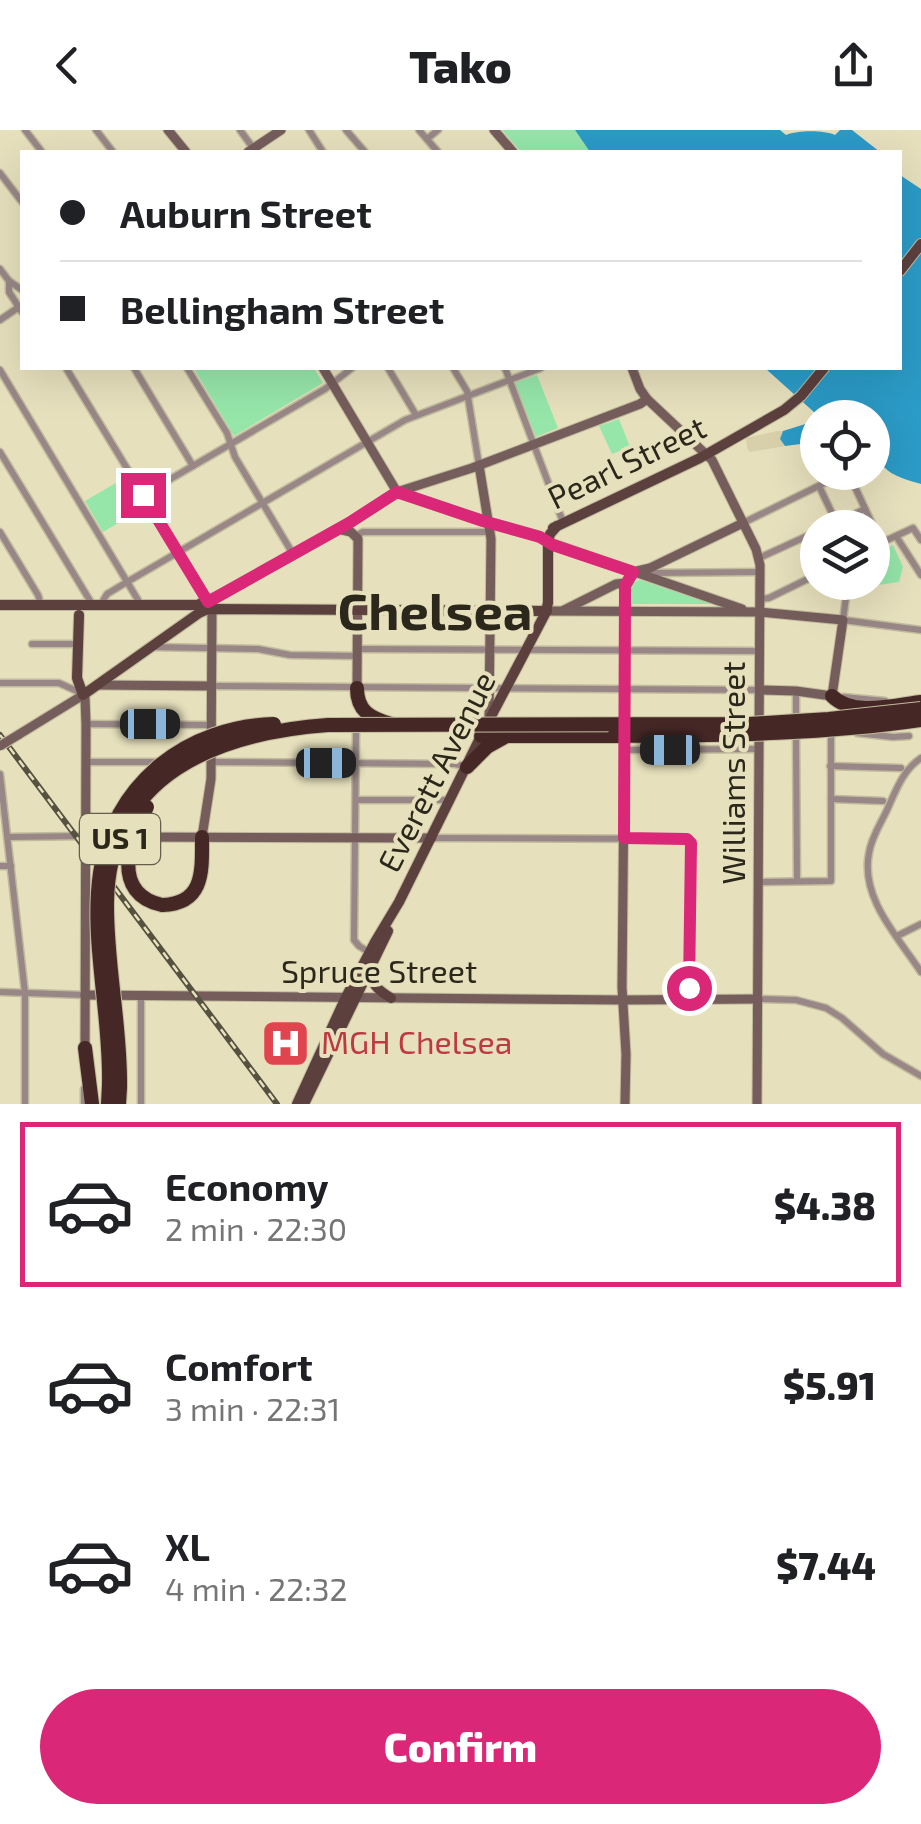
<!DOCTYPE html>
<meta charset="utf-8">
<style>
body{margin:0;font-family:"Exo 2",sans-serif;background:#f6f6f6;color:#202124;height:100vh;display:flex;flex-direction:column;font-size:38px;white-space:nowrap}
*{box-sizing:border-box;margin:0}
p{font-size:32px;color:#757577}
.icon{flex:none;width:55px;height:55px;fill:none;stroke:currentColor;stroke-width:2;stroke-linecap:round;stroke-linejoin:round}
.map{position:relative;height:974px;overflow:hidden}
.sheet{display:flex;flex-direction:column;background:#fff;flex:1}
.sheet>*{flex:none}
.banner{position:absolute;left:20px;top:20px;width:882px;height:220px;border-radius:0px;box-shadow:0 10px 40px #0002;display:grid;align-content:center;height:220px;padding:0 40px;background:#fff}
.tools{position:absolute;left:800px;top:270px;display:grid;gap:20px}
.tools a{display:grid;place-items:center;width:90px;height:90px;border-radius:50%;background:#fff;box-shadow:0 10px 40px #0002;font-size:50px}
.end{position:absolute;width:45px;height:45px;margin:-22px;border:12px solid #db2777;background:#fff;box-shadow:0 0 0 5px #fff}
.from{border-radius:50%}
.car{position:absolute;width:30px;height:60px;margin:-30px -15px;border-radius:12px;box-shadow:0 0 8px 2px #0007;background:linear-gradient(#222 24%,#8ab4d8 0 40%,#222 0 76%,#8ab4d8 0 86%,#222 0)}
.banner b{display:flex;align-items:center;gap:35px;height:95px;font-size:38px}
.banner b+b{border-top:2px solid #e0e0e0}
.banner i{width:25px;height:25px;background:#202124}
ul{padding:18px 0 0;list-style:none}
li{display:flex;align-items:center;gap:30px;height:165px;margin:0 20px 15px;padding:0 20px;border:5px solid transparent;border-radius:0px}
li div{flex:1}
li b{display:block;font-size:38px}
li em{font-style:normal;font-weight:800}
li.on{border-color:#db2777}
li>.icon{width:90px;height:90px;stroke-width:1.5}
.cta{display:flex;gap:20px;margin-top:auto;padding:20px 40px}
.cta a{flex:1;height:115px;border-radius:60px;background:#db2777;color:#fff;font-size:40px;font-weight:800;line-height:115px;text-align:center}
header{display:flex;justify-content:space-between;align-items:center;height:130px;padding:0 40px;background:#fff;font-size:45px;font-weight:800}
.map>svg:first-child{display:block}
</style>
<header><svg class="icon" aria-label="back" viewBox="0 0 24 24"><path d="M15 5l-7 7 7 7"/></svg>Tako<svg class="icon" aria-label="share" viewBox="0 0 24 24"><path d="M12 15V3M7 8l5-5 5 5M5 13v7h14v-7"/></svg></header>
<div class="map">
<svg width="921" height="974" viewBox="0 0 921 974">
<rect width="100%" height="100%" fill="#e7e0bd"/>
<g fill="#96e6aa">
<polygon points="502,0 575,0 590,22 521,22"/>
<polygon points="197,238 314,238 323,253 234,306 194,239"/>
<polygon points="537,245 558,298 536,307 515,253"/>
<polygon points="619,289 630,317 612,324 599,296"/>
<polygon points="126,347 144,378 103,402 85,371"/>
<polygon points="893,415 903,437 899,452 878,455 873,443 873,425"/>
<polygon points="640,450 712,474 632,474 632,453"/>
</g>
<polygon fill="#d8cfab" points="777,301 783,301 780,309 785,316 750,322 747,318 746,308"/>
<g fill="#2b9bc7">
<path d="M575 0H780L786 5C798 0 824 0 835 5L840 0H852L880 22H590Z"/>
<path d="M900 45 921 59V354C900 348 877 342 876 317L873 315 872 288H818L817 312 785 316 780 309 783 301 815 291V283L766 239 757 238H900Z"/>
</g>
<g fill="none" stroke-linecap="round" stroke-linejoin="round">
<defs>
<g id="street">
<polyline points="25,0 42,22"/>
<polyline points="96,0 113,22"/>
<polyline points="240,0 256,22"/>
<polyline points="309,0 323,22"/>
<polyline points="346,0 365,22"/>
<polyline points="419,0 438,22"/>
<polyline points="427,9 438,0"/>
<polyline points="0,43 22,72"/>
<polyline points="0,139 9,151 22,160"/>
<polyline points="9,151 9,162 22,182"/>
<polyline points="0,190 19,177"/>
<polyline points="66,238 207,470"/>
<polyline points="134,238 193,336"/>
<polyline points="187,238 227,303 235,327 293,424"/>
<polyline points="388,238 416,285"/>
<polyline points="453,238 467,261 479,335"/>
<polyline points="505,238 563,392"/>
<polyline points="0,240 141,475"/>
<polyline points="0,322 92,474"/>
<polyline points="848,342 881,413"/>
<polyline points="819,356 839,398"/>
<polyline points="143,365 325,259 352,238"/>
<polyline points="743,393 847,342"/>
<polyline points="826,398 865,379"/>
<polyline points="0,402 38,465 41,475"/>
<polyline points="896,406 921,445"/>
<polyline points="358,409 359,404 363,402 491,402"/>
<polyline points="872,417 913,398 921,410"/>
<polyline points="759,428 818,401"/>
<polyline points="649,443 760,442"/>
<polyline points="848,452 843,490 921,500"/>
<polyline points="760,469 769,468 818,444"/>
<polyline points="101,474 107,464 127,452 405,290 541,238"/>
<polyline points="32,514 78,514"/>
<polyline points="152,517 258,519 290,525 357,526"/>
<polyline points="357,519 760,521"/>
<polyline points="0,553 59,553 81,563"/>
<polyline points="211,556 760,560"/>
<polyline points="796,561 796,590"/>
<polyline points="843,567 885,571"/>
<polyline points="86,594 211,595"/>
<polyline points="796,602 797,751"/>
<polyline points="857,603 893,607 909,606"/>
<polyline points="356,604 354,810 359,816 372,824"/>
<polyline points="625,620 759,619"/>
<path d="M921 628C903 640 896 660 887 680 881 693 871 708 869 723 860 768 898 807 921 842"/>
<polyline points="86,632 157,632"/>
<polyline points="211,632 455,634 464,636"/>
<polyline points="830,636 901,638"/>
<polyline points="0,644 25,863 25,974"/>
<polyline points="831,669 883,671"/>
<polyline points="356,670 449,670"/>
<polyline points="8,707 85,706"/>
<polyline points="432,708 687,709 691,713 689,869"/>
<polyline points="0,736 11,736"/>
<polyline points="759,752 831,751 831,598"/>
<polyline points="897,806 921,794"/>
<polyline points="0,862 85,865"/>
<polyline points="141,866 141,974"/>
<polyline points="758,869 796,870 826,878 842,888 883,924 921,946"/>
<polyline points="84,974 84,959"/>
</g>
<g id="secondary">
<polyline points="168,0 186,22"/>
<polyline points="494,0 513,22"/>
<polyline points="248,22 281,0"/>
<polyline points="323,238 397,362 472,338 640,274 647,269"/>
<polyline points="632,238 640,259 647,269 712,330 756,419 760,435 757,974"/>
<polyline points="479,335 491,409 489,591"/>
<polyline points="338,399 351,402 358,409 357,558"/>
<polyline points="548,412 742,479"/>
<polyline points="564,480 616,454 626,453"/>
<polyline points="547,481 760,482 843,490 832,566 796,561 760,560"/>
<polyline points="97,555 211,556"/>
<polyline points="18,605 83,565 85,568 86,594 85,918"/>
<polyline points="133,707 432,708"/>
<polyline points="202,707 211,649 212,479"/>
<polyline points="85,865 624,870 758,869"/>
<polyline points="625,974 626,924 622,857 626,453 633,442 650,438 743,393"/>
</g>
<g id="primary">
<polyline points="900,141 921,114"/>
<polyline points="553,398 700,328 784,280 801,266 824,238"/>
<polyline points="0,475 197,475 216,467 349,393 397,362 483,391 538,406 548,412"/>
<polyline points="79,485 77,548 83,565 199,483 208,479 547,481"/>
<path d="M371 838C369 853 379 861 391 868"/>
<polyline points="297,974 346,867 375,812 399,772 487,594 545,484 548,473 548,412 550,404 557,396"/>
<polyline points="304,974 388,801"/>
</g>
<g id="highway">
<path d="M357 558C357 581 370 588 391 594"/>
<path d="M832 566C853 587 895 575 921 572"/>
<polyline points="481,606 614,606"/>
<polyline points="467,637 487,617 505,607"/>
<path d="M162 775C205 774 202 740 202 707"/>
<polyline points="85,918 92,974"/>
<polyline points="108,974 109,955"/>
<polyline points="119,974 120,957"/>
</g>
</defs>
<use href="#street" stroke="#c1bb9d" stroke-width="9"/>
<use href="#secondary" stroke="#c1bb9d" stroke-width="11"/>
<use href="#primary" stroke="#c1bb9d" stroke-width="12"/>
<use href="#highway" stroke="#c1bb9d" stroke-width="16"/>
<use href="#street" stroke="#988786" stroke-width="6"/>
<use href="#secondary" stroke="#755d5c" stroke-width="9"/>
<use href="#primary" stroke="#5b403e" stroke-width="10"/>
<use href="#highway" stroke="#452726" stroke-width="14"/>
<defs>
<polyline id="rail" points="0,605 277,974"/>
</defs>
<use href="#rail" stroke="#565240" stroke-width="6"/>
<use href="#rail" stroke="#e7e0bd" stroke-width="2.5" stroke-dasharray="8" stroke-linecap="butt"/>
<defs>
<polyline id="secondary-bridge" points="0,616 18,605"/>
<g id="highway-bridge">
<path d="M614 606C717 605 819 605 921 590"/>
<path d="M147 677C128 709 111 764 162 775"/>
<path d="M109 955C112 844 58 720 160 635 192 609 233 595 274 594"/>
<path d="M120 957C121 895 106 834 107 772 109 644 218 603 328 595L749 594 829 589 921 579"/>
</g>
</defs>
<use href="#secondary-bridge" stroke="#c1bb9d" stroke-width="11" stroke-linecap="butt"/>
<use href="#highway-bridge" stroke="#c1bb9d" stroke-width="16" stroke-linecap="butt"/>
<use href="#secondary-bridge" stroke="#755d5c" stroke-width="9"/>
<use href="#highway-bridge" stroke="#452726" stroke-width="14"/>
</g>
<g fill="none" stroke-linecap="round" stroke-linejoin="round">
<polyline stroke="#db2777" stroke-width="12" points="143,365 208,472 349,393 397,362 483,391 540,407 553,415 633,442 625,456 624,708 687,709 691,713 689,858"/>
</g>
<defs>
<symbol id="hospital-square" viewBox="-11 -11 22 22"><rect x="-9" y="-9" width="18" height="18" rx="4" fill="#e0444e" stroke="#e7e0bd"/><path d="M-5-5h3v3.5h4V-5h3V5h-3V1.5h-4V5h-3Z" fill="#fff"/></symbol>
</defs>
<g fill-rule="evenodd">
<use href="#hospital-square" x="258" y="886" width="55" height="55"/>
</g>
<g text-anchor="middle" stroke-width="8" stroke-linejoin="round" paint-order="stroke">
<rect fill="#e7e0bd" stroke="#635f4c" stroke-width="2.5" x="80" y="684" width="80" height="50" rx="8"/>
<g font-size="30" font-weight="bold" fill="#2b281b">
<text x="120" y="719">US 1</text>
</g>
<g font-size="32" fill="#2b281b" stroke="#e7e0bd">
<text transform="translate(627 333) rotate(-26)" y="11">Pearl Street</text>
<text transform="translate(437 642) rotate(-63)" y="11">Everett Avenue</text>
<text transform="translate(734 643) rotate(-90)" y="11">Williams Street</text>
<text x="379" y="853">Spruce Street</text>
</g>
<g font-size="32" fill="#be3a42" stroke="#e7e0bd" text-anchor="start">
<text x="321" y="924">MGH Chelsea</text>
</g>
<g font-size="52" font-weight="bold" fill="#2b281b" stroke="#e7e0bd">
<text x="435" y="500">Chelsea</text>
</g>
</g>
</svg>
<div class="tools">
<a><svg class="icon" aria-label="locate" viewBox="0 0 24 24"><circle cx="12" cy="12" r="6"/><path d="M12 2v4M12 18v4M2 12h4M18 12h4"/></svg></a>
<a><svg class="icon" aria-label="layers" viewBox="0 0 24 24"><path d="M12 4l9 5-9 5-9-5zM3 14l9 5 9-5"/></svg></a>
</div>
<i class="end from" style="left:689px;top:858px"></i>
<i class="end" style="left:143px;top:365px"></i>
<i class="car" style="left:150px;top:594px;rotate:90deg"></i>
<i class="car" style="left:670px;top:620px;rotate:270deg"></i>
<i class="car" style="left:326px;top:633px;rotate:90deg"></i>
<div class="banner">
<b><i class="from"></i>Auburn Street</b>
<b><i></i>Bellingham Street</b>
</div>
</div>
<section class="sheet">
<ul>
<li class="on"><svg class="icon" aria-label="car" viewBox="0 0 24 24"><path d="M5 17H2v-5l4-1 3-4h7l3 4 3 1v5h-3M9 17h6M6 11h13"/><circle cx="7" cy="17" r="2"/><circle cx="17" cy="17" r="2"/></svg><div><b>Economy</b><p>2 min · 22:30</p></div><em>$4.38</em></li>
<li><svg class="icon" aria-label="car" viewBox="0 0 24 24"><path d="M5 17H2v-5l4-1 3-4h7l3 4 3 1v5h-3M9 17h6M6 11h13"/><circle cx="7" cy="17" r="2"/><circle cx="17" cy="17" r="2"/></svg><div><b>Comfort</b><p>3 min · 22:31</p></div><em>$5.91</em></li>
<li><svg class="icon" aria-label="car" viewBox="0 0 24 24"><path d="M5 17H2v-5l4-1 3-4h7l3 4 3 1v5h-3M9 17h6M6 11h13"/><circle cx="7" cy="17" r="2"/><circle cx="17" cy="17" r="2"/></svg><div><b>XL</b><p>4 min · 22:32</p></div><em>$7.44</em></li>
</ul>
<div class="cta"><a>Confirm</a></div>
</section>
